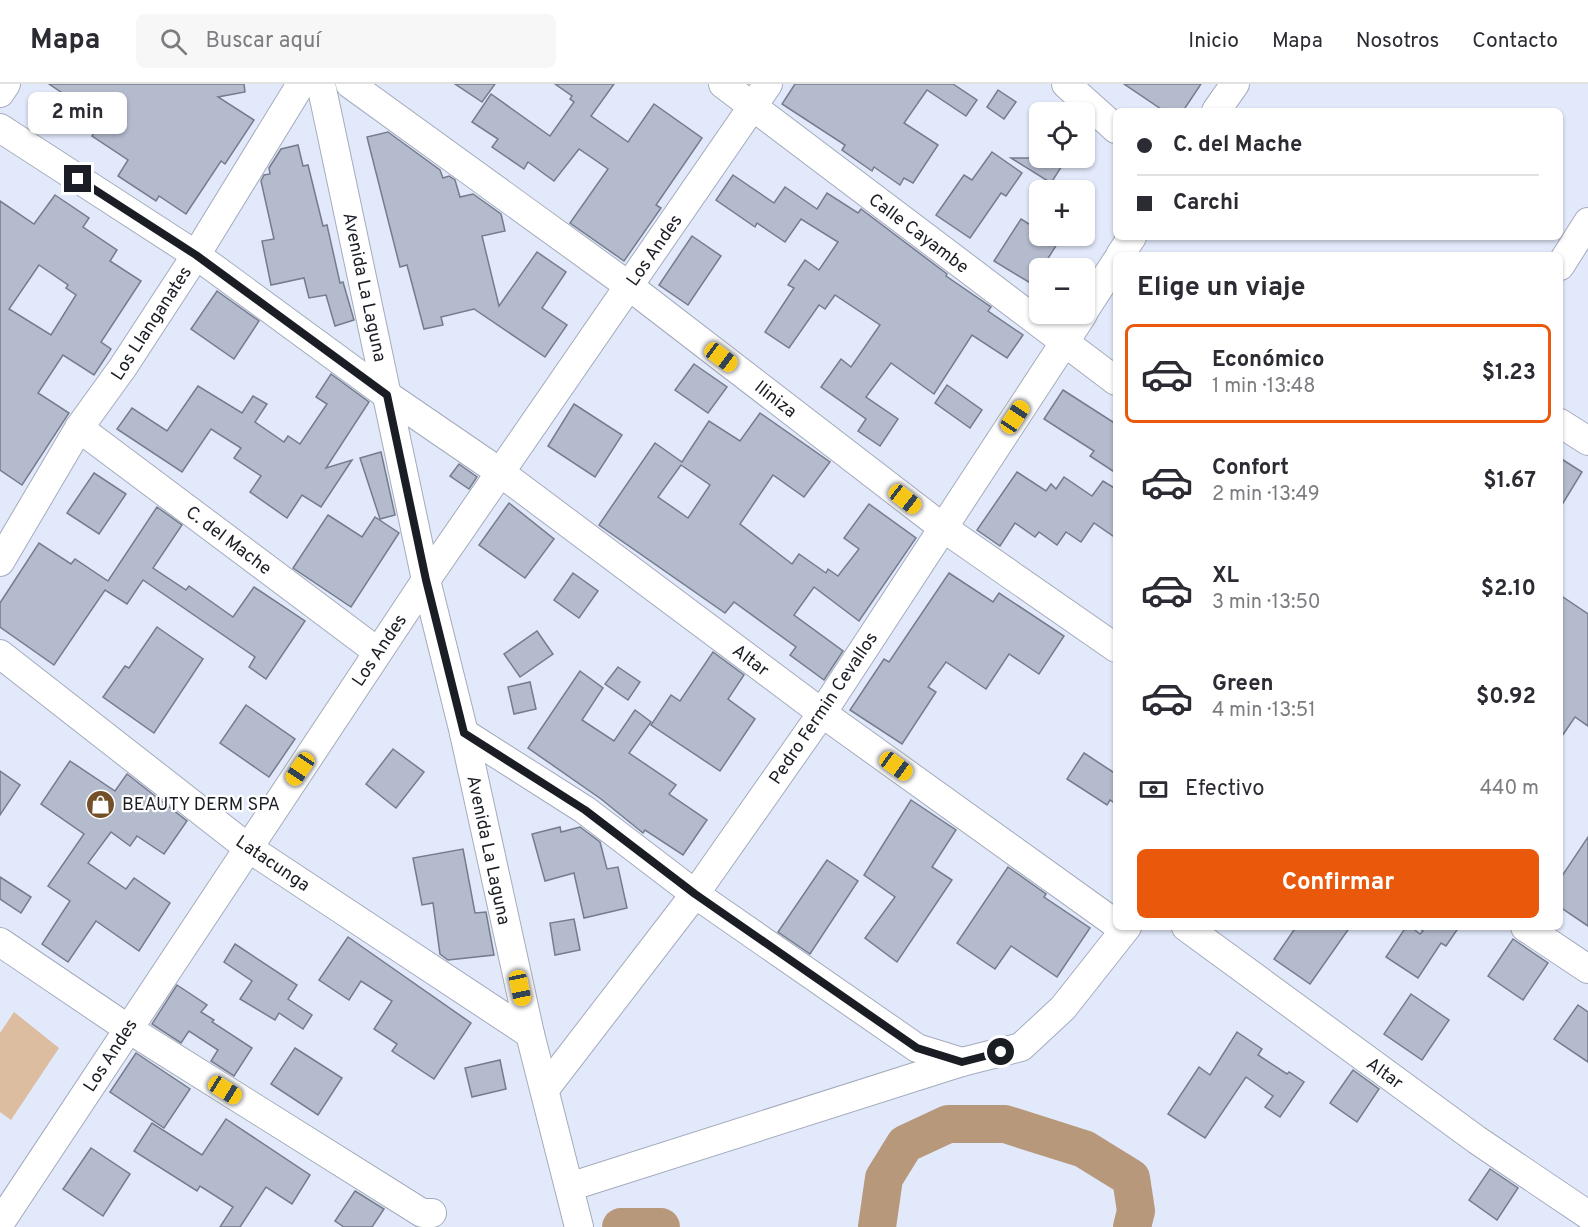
<!DOCTYPE html>
<html lang="es">
<meta charset="utf-8">
<style>
body{margin:0;font-family:Overpass,sans-serif;background:#f7f7f7;color:#2b2b33;height:100vh;display:flex;flex-direction:column;font-size:22px;white-space:nowrap}
*{box-sizing:border-box;margin:0}
p{font-size:20px;color:#7c7c81}
.icon{flex:none;width:33px;height:33px;fill:none;stroke:currentColor;stroke-width:2;stroke-linecap:round;stroke-linejoin:round}
.map{position:relative;flex:1;overflow:hidden}
.sheet{position:absolute;left:1113px;top:168px;width:450px;height:678px;display:flex;flex-direction:column;background:#fff;border-radius:9px;box-shadow:0 2px 4px #0004}
.sheet>*{flex:none}
.top-card{position:absolute;left:1113px;top:24px;width:450px;height:132px;border-radius:9px;box-shadow:0 2px 4px #0004;display:grid;align-content:center;height:132px;padding:0 24px;background:#fff}
.buttons{position:absolute;left:1029px;top:18px;display:grid;gap:12px}
.buttons a{display:grid;place-items:center;width:66px;height:66px;border-radius:9px;background:#fff;box-shadow:0 2px 4px #0004;font-size:30px}
.end{position:absolute;width:27px;height:27px;margin:-14px;border:8px solid #1a1d23;background:#fff;box-shadow:0 0 0 3px #fff}
.from{border-radius:50%}
.bubble{position:absolute;height:42px;border-radius:9px;background:#fff;box-shadow:0 2px 4px #0004;font-size:20px;font-weight:700;line-height:42px;text-align:center}
.car{position:absolute;width:18px;height:36px;margin:-18px -9px;border-radius:8px;box-shadow:0 0 4px 2px #0007;background:linear-gradient(#f5c518 24%,#345 0 40%,#f5c518 0 76%,#345 0 86%,#f5c518 0)}
.top-card b{display:flex;align-items:center;gap:21px;height:57px;font-size:22px}
.top-card b+b{border-top:2px solid #e1e1e2}
.top-card i{width:15px;height:15px;background:#2b2b33}
ul{padding:0;list-style:none}
li{display:flex;align-items:center;gap:18px;height:99px;margin:0 12px 9px;padding:0 12px;border:3px solid transparent;border-radius:9px}
li div{flex:1}
li b{display:block;font-size:22px}
li em{font-style:normal;font-weight:700}
li.current{border-color:#ea580c}
li>.icon{width:54px;height:54px;stroke-width:1.5}
h2{padding:0 24px;font-size:27px;line-height:72px}
.pay{display:flex;align-items:center;gap:15px;height:66px;padding:0 24px;font-size:22px}
.pay p{margin-inline-start:auto}
.primary-button{display:flex;gap:12px;margin-top:auto;padding:12px 24px}
.primary-button a{flex:1;height:69px;border-radius:9px;background:#ea580c;color:#fff;font-size:24px;font-weight:700;line-height:69px;text-align:center}
header{display:flex;align-items:center;gap:36px;box-sizing:border-box;height:84px;padding:0 30px;background:#fff;border-bottom:2px solid #e1e1e2}
header strong{font-size:28px}
nav{display:flex;gap:33px;margin-inline-start:auto;font-size:21px}
.search{width:420px;height:54px;background:#f7f7f7;display:flex;align-items:center;gap:15px;box-sizing:border-box;padding:0 21px;border-radius:9px;color:#7c7c81;font-size:22px}
.map>svg:first-child{display:block}
</style>
<header>
<strong>Mapa</strong>
<div class="search"><svg class="icon" aria-label="search" viewBox="0 0 24 24"><circle cx="10" cy="10" r="6"/><path d="M15 15l6 6"/></svg>Buscar aquí</div>
<nav><a>Inicio</a><a>Mapa</a><a>Nosotros</a><a>Contacto</a></nav>
</header>
<div class="map">
<svg width="1588" height="1143" viewBox="0 0 1588 1143">
<rect width="100%" height="100%" fill="#e2e9fb"/>
<polygon fill="#ddbd9f" points="14,928 59,964 11,1036 0,1028 0,949"/>
<g fill="none" stroke-linecap="round" stroke-linejoin="round">
<g stroke="#b7987a" stroke-width="38">
<polyline points="621,1143 661,1143"/>
<polyline points="877,1143 884,1094 905,1060 948,1040 1005,1040 1084,1065 1131,1094 1136,1127 1132,1143"/>
</g>
</g>
<g fill="#b4bbcd" stroke="#757c8c" stroke-width="1.5" fill-rule="evenodd">
<polygon points="49,0 244,0 245,8 218,13 254,36 225,80 221,77 186,130 159,112 156,117 118,92 128,76 92,52 102,36"/>
<polygon points="455,0 495,0 482,18"/>
<polygon points="555,0 614,0 591,32 628,58 654,20 702,54 656,121 661,124 624,177 570,139 608,85 579,65 554,97 528,78 524,85 492,63 498,55 472,38 491,10 550,52 574,18 570,15 572,12"/>
<polygon points="795,0 953,0 977,16 966,32 927,6 904,39 938,61 913,99 904,94 900,101 874,83 872,87 842,66 845,61 782,20"/>
<polygon points="1124,0 1201,0 1183,27 1164,27"/>
<polygon points="998,6 1016,18 1004,35 987,23"/>
<polygon points="388,48 440,86 443,94 449,92 455,96 460,113 473,110 501,130 505,147 482,152 499,222 537,168 566,188 542,224 567,241 545,273 474,225 441,233 443,241 424,245 407,181 400,183 367,53"/>
<polygon points="298,61 303,82 308,81 323,142 327,141 340,199 343,198 354,236 335,242 326,211 309,214 304,194 271,201 262,157 274,155 261,97 264,91 270,90 269,84 281,65"/>
<polygon points="992,68 1022,89 1006,112 1001,109 970,154 936,131 964,91 972,96"/>
<polygon points="1011,74 1067,74 1051,99"/>
<polygon points="733,91 774,119 785,103 817,125 827,109 858,129 861,125 947,190 946,192 991,223 988,227 1023,251 1007,274 972,251 934,310 891,279 866,313 898,335 880,362 858,347 866,335 821,303 841,275 851,283 880,241 835,211 825,225 819,221 789,264 765,248 794,204 788,201 805,176 819,186 838,158 801,135 785,158 757,139 755,143 716,116"/>
<path d="M55 111 89 134 83 143 117 166 110 177 141 197 101 258 111 265 94 291 63 271 38 309 69 329 22 401 0 386V117L34 140ZM39 181 68 201 66 204 76 211 51 251 9 225Z"/>
<polygon points="1021,135 1040,147 1040,152 1062,152 1032,200 994,177"/>
<polygon points="692,152 721,172 688,221 659,201"/>
<polygon points="217,207 259,237 234,275 191,245"/>
<polygon points="694,280 727,303 708,329 675,306"/>
<polygon points="331,290 369,318 326,384 352,376 321,423 302,411 287,434 250,408 261,392 234,374 241,364 211,345 182,388 117,345 132,324 167,347 198,302 242,329 253,312 267,320 255,338 284,358 288,352 300,360 327,320 316,313"/>
<polygon points="947,301 982,326 970,344 935,319"/>
<polygon points="1063,306 1116,340 1116,389 1090,372 1094,367 1044,335"/>
<polygon points="574,320 622,351 595,393 548,362"/>
<path d="M760 329 830 378 804 413 773 391 740 440 792 480 799 470 826 489 828 485 838 492 859 465 844 454 869 420 916 454 859 537 814 503 794 531 843 567 824 596 790 571 796 563 734 518 725 529 599 441 655 359 682 378 709 337 740 357ZM681 381 710 401 688 434 658 413Z"/>
<polygon points="381,368 395,431 380,435 360,374"/>
<polygon points="1560,374 1582,388 1560,424"/>
<polygon points="459,380 477,393 469,405 450,392"/>
<polygon points="1017,388 1046,407 1051,400 1056,405 1064,393 1092,412 1103,397 1116,405 1116,454 1094,439 1081,458 1066,448 1057,461 1039,448 1035,453 1015,439 1000,462 977,446"/>
<polygon points="94,389 126,410 99,450 67,429"/>
<polygon points="509,419 554,455 525,494 479,461"/>
<polygon points="157,423 182,441 153,484 186,506 189,502 233,533 254,503 305,537 266,595 249,583 255,573 143,496 127,520 105,506 54,581 0,543 0,519 39,459 71,480 75,475 108,497"/>
<polygon points="328,431 362,453 375,433 399,449 351,523 293,484"/>
<polygon points="573,489 598,507 579,534 554,516"/>
<polygon points="949,489 993,518 999,509 1064,552 1039,590 1009,570 986,605 946,578 928,603 936,608 902,660 850,626 884,575 889,578"/>
<polygon points="1560,511 1588,530 1588,642 1575,633 1560,655"/>
<polygon points="157,543 203,575 154,649 103,613 125,582 129,584"/>
<polygon points="537,547 553,570 520,593 504,570"/>
<polygon points="713,568 744,591 728,615 755,635 720,687 651,641 671,611 680,617"/>
<polygon points="618,583 640,598 628,616 605,600"/>
<polygon points="580,587 603,604 582,636 614,657 635,626 651,638 629,669 676,701 669,710 707,736 683,771 645,746 643,749 601,715 528,664"/>
<polygon points="530,598 536,625 514,630 508,603"/>
<polygon points="246,621 295,655 269,693 220,659"/>
<polygon points="393,665 424,688 396,724 366,700"/>
<polygon points="1084,669 1116,690 1116,720 1110,716 1107,721 1067,695"/>
<polygon points="70,677 115,707 127,690 187,737 164,770 137,752 130,762 111,748 88,779 126,805 134,794 170,819 139,867 96,837 68,878 42,860 70,817 48,802 84,750 41,720"/>
<polygon points="0,687 20,701 0,731"/>
<polygon points="911,716 956,746 932,783 952,796 897,878 865,854 895,813 864,791"/>
<polygon points="560,743 561,748 580,743 600,758 607,785 618,783 627,824 584,834 574,789 545,797 532,750"/>
<polygon points="1588,753 1588,842 1560,823 1560,795"/>
<polygon points="463,765 475,829 486,828 494,871 448,876 440,870 433,819 422,821 413,774"/>
<polygon points="827,776 858,797 810,870 778,848"/>
<polygon points="1008,783 1046,810 1044,813 1090,844 1057,893 1011,862 995,885 957,859"/>
<polygon points="0,793 31,813 21,829 0,815"/>
<polygon points="574,835 580,866 555,871 550,839"/>
<polygon points="1296,843 1350,843 1310,900 1274,875"/>
<polygon points="1406,843 1411,843 1420,850 1423,847 1417,843 1459,843 1446,862 1441,859 1418,894 1386,873"/>
<polygon points="348,853 471,939 434,995 392,967 397,960 374,945 392,917 361,897 349,916 319,896"/>
<polygon points="1513,855 1548,879 1523,916 1488,892"/>
<polygon points="235,860 297,901 288,915 312,931 303,945 279,929 275,936 240,915 252,897 224,878"/>
<polygon points="177,901 207,921 201,928 214,936 212,938 252,964 234,992 211,977 218,966 189,947 181,959 152,940"/>
<polygon points="1411,910 1449,936 1422,976 1384,950"/>
<polygon points="1578,921 1588,928 1588,978 1554,955"/>
<polygon points="1237,948 1262,965 1258,971 1287,990 1289,988 1304,998 1280,1033 1265,1023 1273,1012 1246,993 1205,1054 1168,1030 1199,983 1210,991"/>
<polygon points="295,964 342,994 318,1031 271,1000"/>
<polygon points="136,969 190,1005 164,1044 110,1008"/>
<polygon points="500,976 506,1005 472,1013 465,984"/>
<polygon points="1353,986 1379,1005 1357,1038 1330,1019"/>
<polygon points="226,1035 310,1091 292,1120 266,1103 240,1143 220,1143 233,1123 200,1102 197,1107 134,1067 152,1039 202,1071"/>
<polygon points="91,1064 130,1090 103,1132 63,1105"/>
<polygon points="1490,1085 1518,1104 1497,1136 1469,1116"/>
<polygon points="355,1107 384,1125 372,1143 344,1143 335,1137"/>
</g>
<g fill="none" stroke-linecap="round" stroke-linejoin="round">
<defs>
<g id="minor">
<polyline points="321,0 426,496 464,649 530,950 579,1143"/>
<polyline points="350,0 629,202 942,443 1116,564"/>
<polyline points="723,0 1116,297"/>
<polyline points="1066,0 1116,45"/>
<polyline points="0,9 6,0"/>
<polyline points="1216,27 1235,0"/>
<polyline points="0,44 196,171 387,311 501,389 822,629 1116,840"/>
<polyline points="1120,171 1132,153"/>
<polyline points="1560,182 1588,138"/>
<polyline points="1084,227 1116,178"/>
<polyline points="1560,339 1588,357"/>
<polyline points="79,344 378,568"/>
<polyline points="0,478 79,344 123,283 196,171 301,0"/>
<polyline points="0,570 247,763 530,950"/>
<polyline points="464,649 585,726 695,810 917,964 962,978"/>
<polyline points="1186,843 1477,1056 1588,1131"/>
<polyline points="1525,843 1588,885"/>
<polyline points="0,858 127,944 422,1129 432,1129"/>
<polyline points="545,1005 695,810 822,629 1083,230"/>
<polyline points="569,1103 962,978 1021,963 1063,924 1127,843"/>
<polyline points="0,1139 426,496 768,0"/>
</g>
</defs>
<use href="#minor" stroke="#a4abbc" stroke-width="30"/>
<use href="#minor" stroke="#fff" stroke-width="28"/>
</g>
<g fill="none" stroke-linecap="round" stroke-linejoin="round">
<polyline stroke="#1a1d23" stroke-width="8" points="78,95 196,171 387,311 426,496 464,649 585,726 695,810 917,964 962,978 1001,968"/>
</g>
<defs>
<symbol id="shop-disc" viewBox="-11 -11 22 22"><circle r="9.5" fill="#74502a" stroke="#fff"/><path d="M-5-2.5h2.3a2.7 3.5 0 0 1 5.4 0H5L5.5 6h-11ZM-1.5-2.5h3a1.5 2.3 0 0 0-3 0Z" fill="#fff"/></symbol>
</defs>
<g fill-rule="evenodd">
<use href="#shop-disc" x="84" y="704" width="33" height="33"/>
</g>
<g text-anchor="middle" stroke-width="4.5" stroke-linejoin="round" paint-order="stroke">
<g font-size="18" fill="#1a1d23" stroke="#fff">
<text transform="translate(919 149) rotate(37)" y="6">Calle Cayambe</text>
<text transform="translate(654 166) rotate(-55)" y="6">Los Andes</text>
<text transform="translate(365 203) rotate(78)" y="6">Avenida La Laguna</text>
<text transform="translate(151 239) rotate(-57)" y="6">Los Llanganates</text>
<text transform="translate(776 315) rotate(38)" y="6">Iliniza</text>
<text transform="translate(229 456) rotate(37)" y="6">C. del Mache</text>
<text transform="translate(379 566) rotate(-56)" y="6">Los Andes</text>
<text transform="translate(751 576) rotate(37)" y="6">Altar</text>
<text transform="translate(823 624) rotate(-56)" y="6">Pedro Fermin Cevallos</text>
<text transform="translate(489 766) rotate(78)" y="6">Avenida La Laguna</text>
<text transform="translate(273 779) rotate(34)" y="6">Latacunga</text>
<text transform="translate(110 971) rotate(-57)" y="6">Los Andes</text>
<text transform="translate(1385 989) rotate(36)" y="6">Altar</text>
</g>
<g font-size="18" fill="#1a1d23" stroke="#fff" text-anchor="start">
<text x="122" y="726">BEAUTY DERM SPA</text>
</g>
</g>
</svg>
<div class="buttons">
<a><svg class="icon" aria-label="locate" viewBox="0 0 24 24"><circle cx="12" cy="12" r="6"/><path d="M12 2v4M12 18v4M2 12h4M18 12h4"/></svg></a>
<a>+</a>
<a>−</a>
</div>
<i class="end from" style="left:1001px;top:968px"></i>
<i class="end" style="left:78px;top:95px"></i>
<div class="bubble" style="left:28px;top:8px;width:99px">2 min</div>
<i class="car" style="left:721px;top:273px;rotate:127deg"></i>
<i class="car" style="left:1015px;top:333px;rotate:34deg"></i>
<i class="car" style="left:905px;top:415px;rotate:128deg"></i>
<i class="car" style="left:896px;top:682px;rotate:126deg"></i>
<i class="car" style="left:300px;top:685px;rotate:214deg"></i>
<i class="car" style="left:520px;top:904px;rotate:168deg"></i>
<i class="car" style="left:225px;top:1006px;rotate:122deg"></i>
<div class="top-card">
<b><i class="from"></i>C. del Mache</b>
<b><i></i>Carchi</b>
</div>
<section class="sheet">
<h2>Elige un viaje</h2>
<ul>
<li class="current"><svg class="icon" aria-label="car" viewBox="0 0 24 24"><path d="M5 17H2v-5l4-1 3-4h7l3 4 3 1v5h-3M9 17h6M6 11h13"/><circle cx="7" cy="17" r="2"/><circle cx="17" cy="17" r="2"/></svg><div><b>Económico</b><p>1 min · 13:48</p></div><em>$1.23</em></li>
<li><svg class="icon" aria-label="car" viewBox="0 0 24 24"><path d="M5 17H2v-5l4-1 3-4h7l3 4 3 1v5h-3M9 17h6M6 11h13"/><circle cx="7" cy="17" r="2"/><circle cx="17" cy="17" r="2"/></svg><div><b>Confort</b><p>2 min · 13:49</p></div><em>$1.67</em></li>
<li><svg class="icon" aria-label="car" viewBox="0 0 24 24"><path d="M5 17H2v-5l4-1 3-4h7l3 4 3 1v5h-3M9 17h6M6 11h13"/><circle cx="7" cy="17" r="2"/><circle cx="17" cy="17" r="2"/></svg><div><b>XL</b><p>3 min · 13:50</p></div><em>$2.10</em></li>
<li><svg class="icon" aria-label="car" viewBox="0 0 24 24"><path d="M5 17H2v-5l4-1 3-4h7l3 4 3 1v5h-3M9 17h6M6 11h13"/><circle cx="7" cy="17" r="2"/><circle cx="17" cy="17" r="2"/></svg><div><b>Green</b><p>4 min · 13:51</p></div><em>$0.92</em></li>
</ul>
<div class="pay"><svg class="icon" aria-label="cash" viewBox="0 0 24 24"><path d="M3 7h18v10H3z"/><circle cx="12" cy="12" r="2"/></svg>Efectivo<p>440 m</p></div>
<div class="primary-button"><a>Confirmar</a></div>
</section>
</div>
